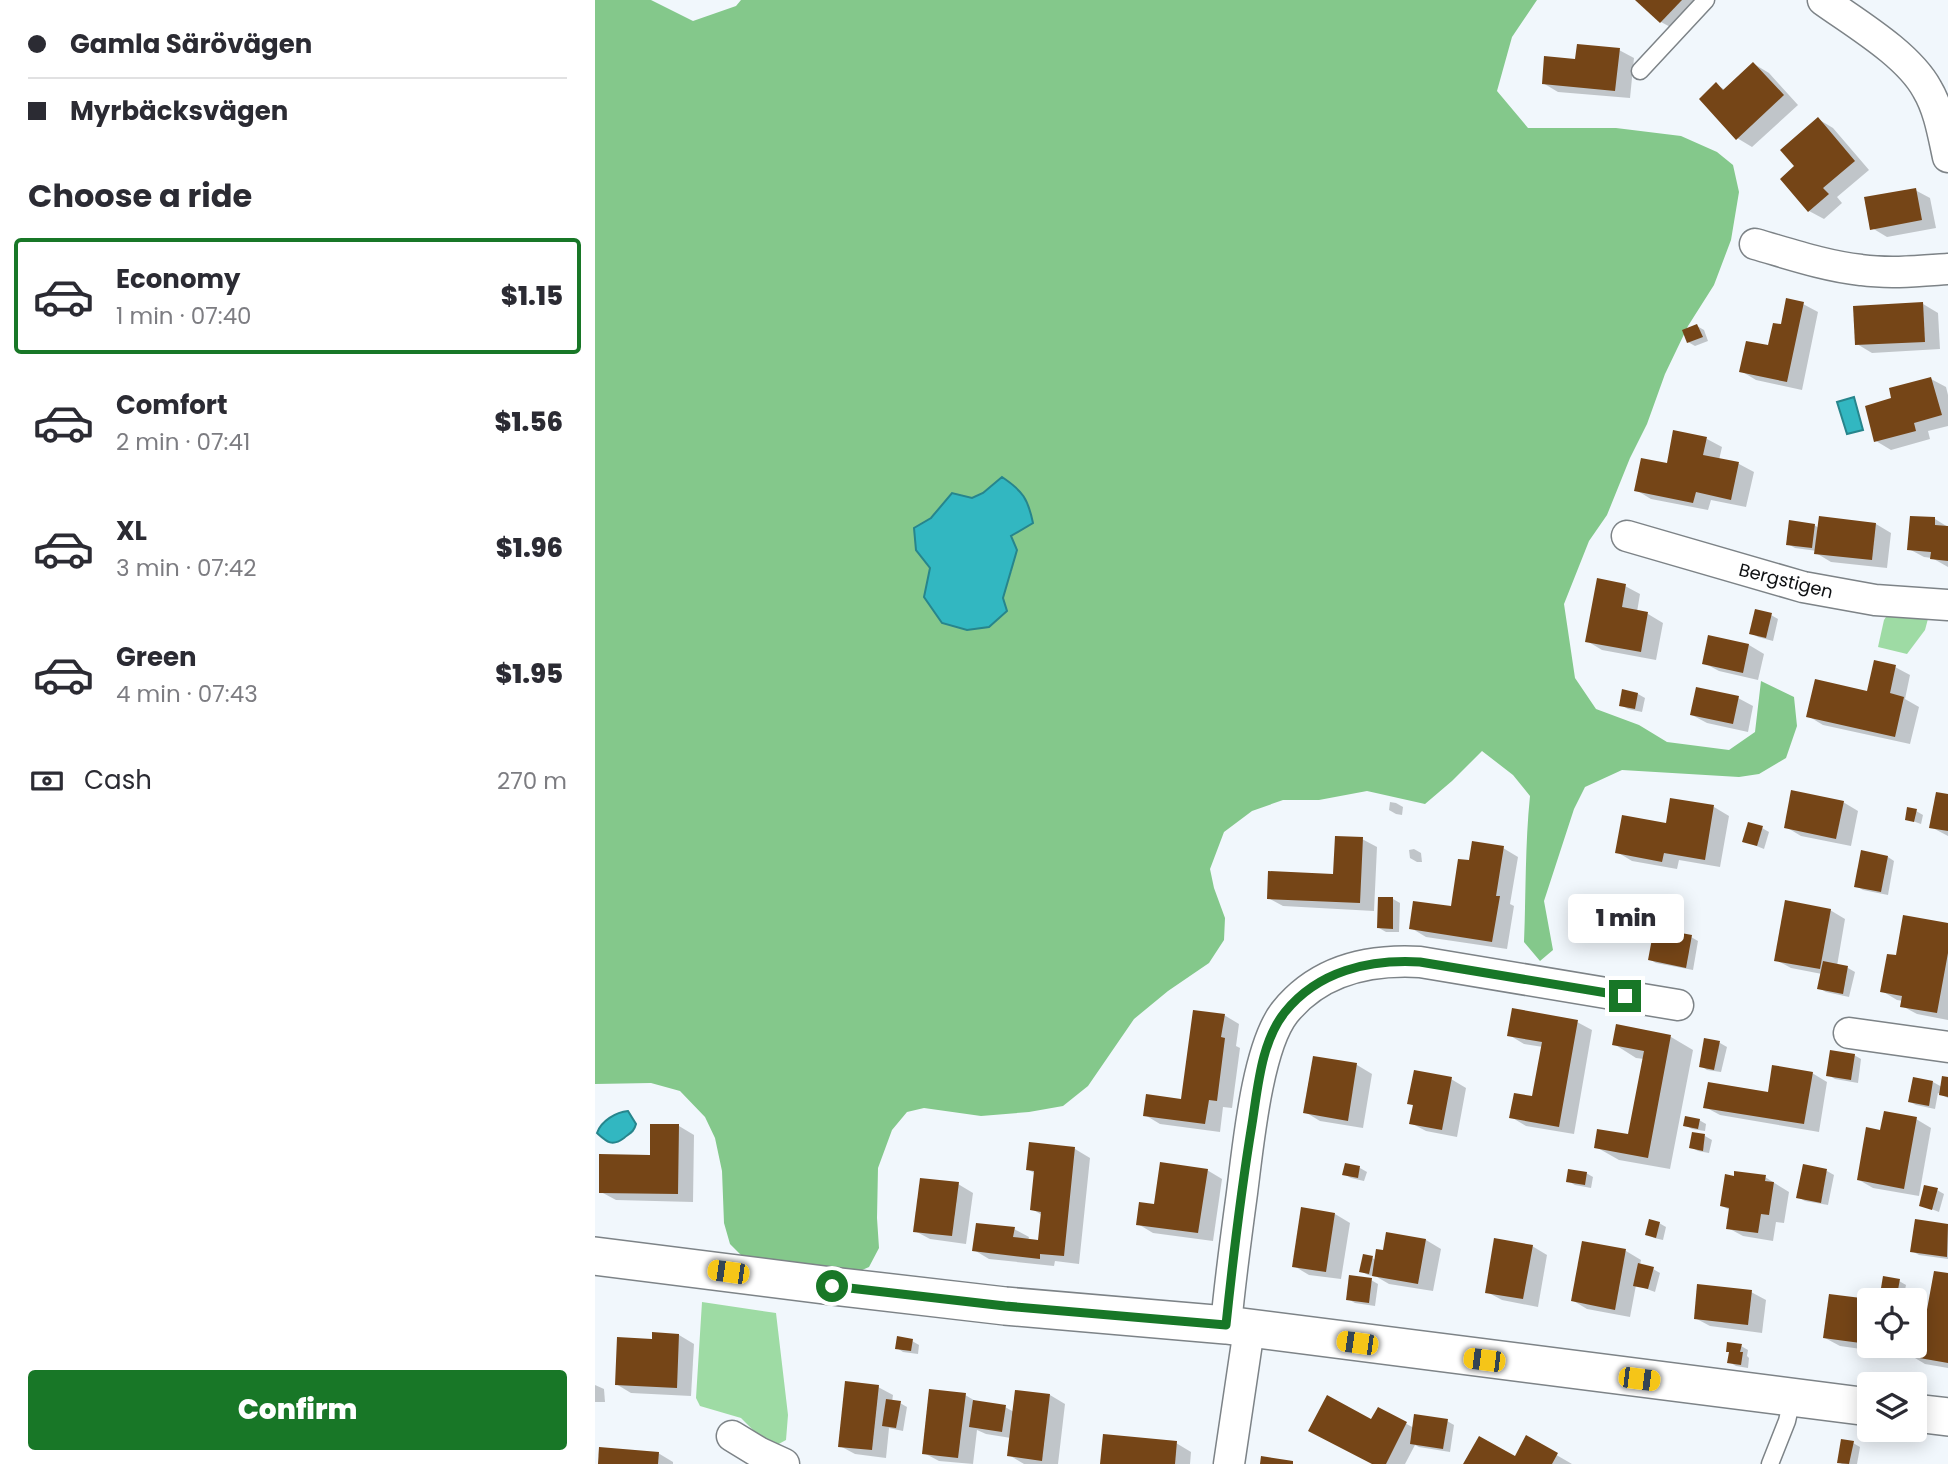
<!DOCTYPE html>
<meta charset="utf-8">
<style>
body{margin:0;font-family:Poppins,sans-serif;background:#f7f7f7;color:#2b2b33;height:100vh;display:flex;flex-direction:column;font-size:26px;white-space:nowrap}
*{box-sizing:border-box;margin:0}
p{font-size:23px;color:#7c7c81}
.icon{flex:none;width:38px;height:38px;fill:none;stroke:currentColor;stroke-width:2;stroke-linecap:round;stroke-linejoin:round}
.map{position:relative;flex:1;overflow:hidden}
.side{display:flex;flex-direction:column;background:#fff;width:595px}
.side>*{flex:none}
.top-card{display:grid;align-content:center;height:154px;padding:0 28px;background:#fff}
.fabs{position:absolute;left:1262px;top:1288px;display:grid;gap:14px}
.fabs a{display:grid;place-items:center;width:70px;height:70px;border-radius:7px;background:#fff;box-shadow:0 4px 18px #0003;font-size:35px}
.end{position:absolute;width:32px;height:32px;margin:-16px;border:9px solid #187727;background:#fff;box-shadow:0 0 0 4px #fff}
.from{border-radius:50%}
.bubble{position:absolute;height:49px;border-radius:7px;background:#fff;box-shadow:0 4px 18px #0003;font-size:23px;font-weight:800;line-height:49px;text-align:center}
.car{position:absolute;width:21px;height:42px;margin:-21px -10px;border-radius:9px;box-shadow:0 0 5px 2px #0007;background:linear-gradient(#f5c518 24%,#345 0 40%,#f5c518 0 76%,#345 0 86%,#f5c518 0)}
.top-card b{display:flex;align-items:center;gap:24px;height:66px;font-size:26px}
.top-card b+b{border-top:2px solid #e1e1e2}
.top-card i{width:18px;height:18px;background:#2b2b33}
ul{padding:0;list-style:none}
li{display:flex;align-items:center;gap:21px;height:116px;margin:0 14px 10px;padding:0 14px;border:4px solid transparent;border-radius:7px}
li div{flex:1}
li b{display:block;font-size:26px}
li em{font-style:normal;font-weight:800}
li.current{border-color:#187727}
li>.icon{width:63px;height:63px;stroke-width:1.5}
h2{padding:0 28px;font-size:32px;line-height:84px}
.pay{display:flex;align-items:center;gap:18px;height:77px;padding:0 28px;font-size:26px}
.pay p{margin-inline-start:auto}
.primary-button{display:flex;gap:14px;margin-top:auto;padding:14px 28px}
.primary-button a{flex:1;height:80px;border-radius:7px;background:#187727;color:#fff;font-size:28px;font-weight:800;line-height:80px;text-align:center}
main{display:flex;flex:1;min-height:0}
.map>svg:first-child{display:block}
</style>
<main>
<section class="side">
<div class="top-card">
<b><i class="from"></i>Gamla Särövägen</b>
<b><i></i>Myrbäcksvägen</b>
</div>
<h2>Choose a ride</h2>
<ul>
<li class="current"><svg class="icon" aria-label="car" viewBox="0 0 24 24"><path d="M5 17H2v-5l4-1 3-4h7l3 4 3 1v5h-3M9 17h6M6 11h13"/><circle cx="7" cy="17" r="2"/><circle cx="17" cy="17" r="2"/></svg><div><b>Economy</b><p>1 min · 07:40</p></div><em>$1.15</em></li>
<li><svg class="icon" aria-label="car" viewBox="0 0 24 24"><path d="M5 17H2v-5l4-1 3-4h7l3 4 3 1v5h-3M9 17h6M6 11h13"/><circle cx="7" cy="17" r="2"/><circle cx="17" cy="17" r="2"/></svg><div><b>Comfort</b><p>2 min · 07:41</p></div><em>$1.56</em></li>
<li><svg class="icon" aria-label="car" viewBox="0 0 24 24"><path d="M5 17H2v-5l4-1 3-4h7l3 4 3 1v5h-3M9 17h6M6 11h13"/><circle cx="7" cy="17" r="2"/><circle cx="17" cy="17" r="2"/></svg><div><b>XL</b><p>3 min · 07:42</p></div><em>$1.96</em></li>
<li><svg class="icon" aria-label="car" viewBox="0 0 24 24"><path d="M5 17H2v-5l4-1 3-4h7l3 4 3 1v5h-3M9 17h6M6 11h13"/><circle cx="7" cy="17" r="2"/><circle cx="17" cy="17" r="2"/></svg><div><b>Green</b><p>4 min · 07:43</p></div><em>$1.95</em></li>
</ul>
<div class="pay"><svg class="icon" aria-label="cash" viewBox="0 0 24 24"><path d="M3 7h18v10H3z"/><circle cx="12" cy="12" r="2"/></svg>Cash<p>270 m</p></div>
<div class="primary-button"><a>Confirm</a></div>
</section>
<div class="map">
<svg width="1353" height="1464" viewBox="0 0 1353 1464">
<rect width="100%" height="100%" fill="#f1f7fc"/>
<g fill="#9edba4">
<polygon points="1295,611 1334,615 1330,630 1312,654 1283,647 1289,620"/>
<polygon points="107,1302 181,1313 193,1415 191,1440 180,1446 170,1442 146,1418 105,1406 101,1398"/>
</g>
<path fill="#84c88b" fill-rule="evenodd" d="M0 0H56L98 21 141 6 146 0H942L917 37 902 91 933 128H1021L1086 136 1122 152 1138 165 1144 192 1136 240 1119 285 1093 326 1070 374 1052 424 1035 458 1012 515 994 541 969 604 980 678 1001 709 1044 725 1072 742 1134 750 1160 732 1166 681 1199 697 1202 726 1191 758 1164 774 1144 777 1027 770 990 787 979 809 949 901 958 950 945 961 929 942C931 893 930 845 935 796L918 775 887 751 857 781 830 804 772 791 724 800H688L657 811 629 832 615 869 619 888 630 918 629 940 614 963 573 991 539 1019 493 1086 468 1106 434 1112 386 1116 329 1108 312 1112 297 1130 283 1168 282 1218 284 1248 274 1267 258 1274 149 1258 135 1244 129 1223 127 1171 120 1138 110 1117 85 1091 56 1083 0 1084ZM407 477 416 536 417 569 408 598 329 597 335 568 336 518 357 493 376 498 388 493Z"/>
<g fill="#32b7c1" stroke="#27858c" stroke-width="2">
<polygon points="1259,397 1268,430 1252,434 1242,402"/>
<path d="M407 477C428 491 433 499 438 523L416 536 422 550 408 598 412 611 394 627 372 630 347 623 329 597 335 568 321 550 319 528 336 518 357 493 377 498 388 493Z"/>
<path d="M33 1111 41 1124C39 1132 35 1133 29 1138 17 1147 12 1142 2 1133 6 1121 21 1112 33 1111Z"/>
</g>
<g fill="#0003">
<polygon points="1043,0 1109,0 1081,30 1066,22"/>
<polygon points="1024,50 1039,58 1035,98 963,92 948,83 982,61"/>
<polygon points="1159,64 1174,73 1203,105 1157,147 1142,138 1121,84 1130,90"/>
<polygon points="1223,119 1238,128 1274,170 1242,197 1247,203 1229,219 1214,211 1202,167"/>
<polygon points="1320,190 1335,198 1341,228 1292,237 1277,228"/>
<polygon points="1208,304 1223,312 1207,390 1161,380 1146,371 1175,347 1187,326"/>
<polygon points="1328,304 1343,313 1345,349 1277,353 1262,344"/>
<polygon points="1102,326 1109,330 1113,341 1100,346 1093,342"/>
<polygon points="1336,379 1351,387 1353,395 1353,426 1333,431 1335,439 1296,450 1281,441 1298,399"/>
<polygon points="1112,439 1127,447 1124,460 1144,464 1159,472 1151,507 1116,500 1113,510 1056,499 1041,490"/>
<polygon points="1340,519 1353,527 1353,567 1337,558 1329,557 1314,549"/>
<polygon points="1281,524 1296,533 1292,568 1236,562 1221,553 1222,551 1200,548 1193,544 1219,525 1224,528"/>
<polygon points="1030,586 1045,594 1042,612 1053,614 1068,623 1061,660 1007,650 992,641"/>
<polygon points="1176,615 1183,619 1178,641 1163,637 1156,633"/>
<polygon points="1114,637 1154,645 1169,654 1163,680 1124,671 1109,663"/>
<polygon points="1300,667 1315,675 1310,699 1324,707 1315,744 1228,725 1213,716 1273,693"/>
<polygon points="1043,694 1050,698 1047,712 1033,709 1026,705"/>
<polygon points="1143,698 1158,706 1153,732 1112,723 1097,715"/>
<polygon points="1353,796 1353,836 1336,827"/>
<polygon points="795,802 801,803 808,807 807,815 801,814 794,810"/>
<polygon points="1248,802 1263,811 1256,846 1206,836 1191,827"/>
<polygon points="1119,807 1134,816 1125,867 1084,860 1082,869 1037,861 1022,852"/>
<polygon points="1321,811 1328,815 1326,824 1312,819"/>
<polygon points="1167,828 1174,832 1169,849 1149,841"/>
<polygon points="767,839 782,847 779,911 688,906 673,898 740,876"/>
<polygon points="908,848 923,857 915,904 919,906 912,949 831,937 816,928 857,908 875,862"/>
<polygon points="819,849 826,853 827,862 822,862 815,858 814,850"/>
<polygon points="1293,857 1299,861 1293,895 1268,890 1261,886"/>
<polygon points="798,899 805,903 804,932 791,932 784,928"/>
<polygon points="1235,910 1250,919 1242,966 1253,968 1260,972 1254,997 1231,992 1224,988 1227,974 1196,968 1181,960"/>
<polygon points="1353,925 1353,1020 1322,1014 1307,1006 1308,1001 1302,1000 1287,991 1303,957"/>
<polygon points="1096,937 1103,941 1098,970 1061,963 1054,959"/>
<polygon points="629,1015 644,1024 641,1046 645,1048 637,1108 628,1107 625,1132 565,1124 550,1115 587,1101"/>
<polygon points="982,1022 997,1030 979,1134 931,1126 916,1117 938,1098 948,1047 929,1044 914,1035"/>
<polygon points="1076,1037 1098,1050 1075,1169 1024,1160 1001,1147 1034,1136 1049,1059 1041,1058 1019,1044"/>
<polygon points="1111,1040 1125,1043 1132,1047 1126,1072 1112,1070 1106,1066"/>
<polygon points="1259,1055 1266,1059 1263,1083 1240,1079 1233,1075"/>
<polygon points="719,1058 762,1065 777,1074 768,1128 725,1121 710,1112"/>
<polygon points="1217,1073 1232,1082 1224,1132 1125,1115 1110,1107 1174,1094"/>
<polygon points="856,1079 871,1088 862,1137 831,1131 816,1123 819,1106 814,1103"/>
<polygon points="1353,1079 1353,1098 1343,1093 1340,1109 1321,1105 1315,1102 1338,1082 1347,1087"/>
<polygon points="1321,1119 1336,1128 1324,1196 1278,1188 1264,1180 1287,1132"/>
<polygon points="1104,1120 1111,1124 1110,1131 1097,1129 1090,1125"/>
<polygon points="84,1126 99,1135 98,1202 21,1200 6,1192 57,1156"/>
<polygon points="1110,1136 1117,1140 1114,1153 1103,1151 1096,1147"/>
<polygon points="435,1144 480,1149 495,1158 484,1264 460,1261 459,1266 394,1259 379,1250 419,1229 434,1237 433,1241 445,1242 447,1215 437,1209 441,1174 432,1169"/>
<polygon points="765,1168 772,1172 769,1181 756,1178 749,1174"/>
<polygon points="612,1170 627,1179 618,1241 558,1233 543,1224 560,1206"/>
<polygon points="1232,1171 1239,1175 1233,1205 1210,1201 1203,1197"/>
<polygon points="991,1173 998,1177 996,1188 980,1185 973,1181"/>
<polygon points="1170,1177 1194,1192 1189,1223 1181,1222 1178,1241 1148,1236 1133,1228 1135,1210 1127,1206"/>
<polygon points="363,1184 378,1193 371,1244 335,1239 320,1231"/>
<polygon points="1342,1190 1349,1194 1344,1212 1326,1205"/>
<polygon points="740,1214 755,1223 746,1279 714,1275 699,1266"/>
<polygon points="1321,1221 1353,1226 1353,1259 1324,1255 1317,1251"/>
<polygon points="1064,1223 1071,1227 1068,1240 1059,1238 1052,1234"/>
<polygon points="793,1234 831,1240 846,1249 838,1291 794,1284 782,1277 773,1275 766,1271 777,1258 781,1260 790,1252"/>
<polygon points="988,1243 1031,1251 1046,1260 1045,1265 1058,1269 1065,1273 1060,1292 1041,1285 1035,1317 992,1309 977,1300"/>
<polygon points="937,1246 952,1255 943,1307 907,1300 892,1292"/>
<polygon points="1353,1275 1353,1368 1330,1364 1315,1355 1317,1346 1320,1346 1323,1316 1332,1317"/>
<polygon points="1289,1278 1304,1281 1311,1285 1308,1300 1285,1300"/>
<polygon points="776,1280 783,1284 780,1306 760,1303 753,1299"/>
<polygon points="1156,1292 1171,1300 1167,1333 1115,1326 1100,1318"/>
<polygon points="1236,1295 1274,1300 1274,1346 1288,1346 1287,1352 1245,1346 1230,1338"/>
<polygon points="84,1335 99,1344 96,1396 36,1393 21,1384 58,1341"/>
<polygon points="317,1341 324,1345 323,1354 308,1352 302,1348"/>
<polygon points="1146,1346 1153,1350 1152,1356 1154,1358 1153,1368 1141,1366 1134,1362 1136,1352"/>
<polygon points="0,1385 9,1389 10,1402 0,1402"/>
<polygon points="283,1387 298,1395 297,1402 305,1403 312,1407 308,1431 294,1428 291,1458 260,1454 245,1446"/>
<polygon points="370,1395 384,1403 410,1407 419,1412 455,1395 470,1404 463,1464 429,1464 414,1455 416,1438 391,1434 382,1430 378,1464 344,1461 329,1453"/>
<polygon points="784,1409 819,1428 852,1421 859,1425 855,1452 824,1447 820,1445 810,1464 779,1464 777,1421"/>
<polygon points="932,1438 977,1464 870,1464 920,1458"/>
<polygon points="581,1443 596,1452 595,1464 507,1464"/>
<polygon points="1258,1443 1265,1447 1262,1464 1247,1464 1244,1462"/>
<polygon points="63,1453 78,1462 78,1464 5,1464"/>
</g>
<g fill="#754517">
<polygon points="1040,0 1087,0 1065,23"/>
<polygon points="982,44 1025,48 1020,91 947,84 949,56 980,59"/>
<polygon points="1158,62 1189,95 1141,140 1104,99 1121,82 1128,90"/>
<polygon points="1223,117 1260,161 1228,188 1234,194 1213,212 1185,179 1199,166 1185,150"/>
<polygon points="1321,188 1327,220 1275,230 1269,197"/>
<polygon points="1191,298 1209,302 1192,382 1144,372 1151,341 1173,345 1178,323 1186,324"/>
<polygon points="1328,302 1330,342 1260,345 1258,306"/>
<polygon points="1102,324 1108,337 1092,343 1087,330"/>
<polygon points="1336,377 1347,415 1319,423 1321,431 1279,442 1270,406 1296,398 1294,388"/>
<polygon points="1078,430 1112,437 1108,455 1144,462 1136,500 1101,492 1098,503 1039,491 1046,458 1072,463"/>
<polygon points="1224,516 1281,523 1277,560 1219,554"/>
<polygon points="1315,516 1340,517 1340,525 1353,526 1353,561 1335,559 1336,552 1312,550"/>
<polygon points="1194,520 1220,524 1217,548 1191,545"/>
<polygon points="1002,578 1031,584 1027,607 1053,612 1046,652 990,642"/>
<polygon points="1160,609 1177,613 1171,638 1154,634"/>
<polygon points="1113,635 1154,644 1148,673 1107,664"/>
<polygon points="1279,660 1301,665 1295,693 1309,697 1300,737 1211,717 1220,679 1272,691"/>
<polygon points="1101,687 1144,696 1138,724 1095,715"/>
<polygon points="1027,689 1043,693 1040,709 1024,706"/>
<polygon points="1196,790 1249,801 1241,839 1189,828"/>
<polygon points="1341,792 1353,794 1353,831 1334,828"/>
<polygon points="1075,798 1119,805 1110,860 1069,853 1067,862 1020,853 1027,815 1071,823"/>
<polygon points="1312,807 1322,809 1319,822 1310,820"/>
<polygon points="1153,822 1168,826 1162,846 1147,842"/>
<polygon points="740,836 768,837 765,903 672,899 673,871 738,874"/>
<polygon points="877,841 909,846 901,896 905,896 897,942 814,929 818,901 856,906 863,859 874,860"/>
<polygon points="1266,850 1293,856 1286,892 1259,887"/>
<polygon points="783,897 798,897 798,929 782,928"/>
<polygon points="1190,900 1236,909 1225,969 1179,961"/>
<polygon points="1308,915 1353,923 1353,953 1342,1013 1305,1007 1307,996 1285,992 1292,954 1301,955"/>
<polygon points="1059,928 1097,935 1091,968 1053,960"/>
<polygon points="1228,961 1253,966 1248,994 1222,989"/>
<polygon points="917,1008 983,1020 964,1127 914,1118 919,1093 937,1096 947,1042 912,1036"/>
<polygon points="598,1010 630,1014 626,1037 630,1038 622,1101 614,1100 610,1124 548,1116 551,1094 586,1099"/>
<polygon points="1021,1024 1076,1035 1053,1158 999,1148 1002,1129 1033,1134 1049,1051 1017,1045"/>
<polygon points="1109,1038 1125,1041 1119,1070 1104,1067"/>
<polygon points="1235,1050 1260,1054 1256,1080 1231,1076"/>
<polygon points="718,1056 762,1063 753,1121 708,1113"/>
<polygon points="1177,1065 1218,1072 1209,1124 1108,1108 1113,1082 1173,1092"/>
<polygon points="819,1070 857,1077 847,1130 814,1124 818,1105 812,1104"/>
<polygon points="1347,1076 1353,1077 1353,1097 1344,1095"/>
<polygon points="1318,1077 1338,1081 1334,1106 1313,1102"/>
<polygon points="1289,1111 1322,1117 1309,1189 1262,1180 1271,1127 1285,1130"/>
<polygon points="1090,1116 1105,1119 1103,1129 1088,1126"/>
<polygon points="55,1124 84,1124 83,1194 4,1193 4,1154 55,1155"/>
<polygon points="1097,1132 1110,1134 1108,1151 1094,1148"/>
<polygon points="434,1142 480,1147 469,1256 445,1254 445,1259 377,1251 381,1223 420,1227 418,1237 443,1240 446,1212 435,1210 439,1171 431,1170"/>
<polygon points="565,1162 613,1169 603,1233 541,1225 544,1202 559,1204"/>
<polygon points="750,1163 765,1166 763,1178 747,1175"/>
<polygon points="1208,1164 1232,1169 1226,1203 1201,1198"/>
<polygon points="973,1169 992,1172 990,1185 971,1182"/>
<polygon points="1139,1171 1171,1175 1170,1181 1179,1182 1174,1215 1166,1214 1163,1233 1131,1229 1134,1208 1125,1206 1130,1174 1139,1176"/>
<polygon points="325,1178 364,1182 357,1236 318,1232"/>
<polygon points="1329,1185 1343,1188 1337,1210 1324,1206"/>
<polygon points="706,1207 740,1213 731,1272 697,1267"/>
<polygon points="1054,1219 1065,1222 1061,1238 1050,1235"/>
<polygon points="1320,1219 1353,1224 1352,1257 1315,1252"/>
<polygon points="791,1232 831,1239 823,1284 777,1276 781,1249 788,1250"/>
<polygon points="899,1238 938,1245 928,1299 890,1293"/>
<polygon points="987,1241 1031,1249 1020,1310 976,1301"/>
<polygon points="768,1254 778,1256 774,1274 764,1272"/>
<polygon points="1043,1263 1059,1267 1053,1289 1038,1286"/>
<polygon points="1339,1271 1353,1273 1353,1363 1313,1356 1315,1346 1320,1346 1321,1314 1331,1315"/>
<polygon points="754,1275 777,1278 774,1303 751,1300"/>
<polygon points="1288,1276 1305,1279 1301,1300 1284,1300"/>
<polygon points="1102,1284 1157,1290 1153,1325 1099,1319"/>
<polygon points="1234,1294 1274,1299 1273,1344 1228,1338"/>
<polygon points="57,1332 84,1334 82,1388 20,1385 22,1337 57,1339"/>
<polygon points="302,1336 318,1339 316,1351 300,1349"/>
<polygon points="1132,1342 1147,1344 1145,1352 1148,1352 1146,1365 1132,1363 1134,1352 1131,1352"/>
<polygon points="250,1381 284,1385 277,1450 243,1447"/>
<polygon points="334,1389 371,1393 363,1458 327,1454"/>
<polygon points="420,1390 455,1394 447,1461 412,1456"/>
<polygon points="732,1395 776,1419 783,1407 812,1422 791,1464 777,1464 713,1431"/>
<polygon points="291,1399 306,1401 301,1428 287,1426"/>
<polygon points="378,1400 411,1405 407,1432 374,1427"/>
<polygon points="819,1414 853,1419 848,1449 815,1444"/>
<polygon points="508,1434 582,1441 580,1464 505,1464"/>
<polygon points="931,1435 963,1453 957,1464 868,1464 884,1436 920,1456"/>
<polygon points="1246,1439 1259,1441 1254,1464 1242,1463"/>
<polygon points="4,1447 64,1452 63,1464 3,1464"/>
<polygon points="666,1456 698,1461 698,1464 665,1464"/>
</g>
<g fill="none" stroke-linecap="round" stroke-linejoin="round">
<defs>
<g id="service">
<polyline points="1045,71 1111,0"/>
<polyline points="1175,1464 1192,1421 1197,1399"/>
</g>
<g id="minor">
<path d="M1228 0C1260 23 1313 54 1332 89 1344 109 1348 134 1353 157"/>
<path d="M1160 244C1195 254 1230 266 1266 270 1295 274 1324 271 1353 269"/>
<polyline points="1032,536 1208,587 1280,600 1353,605"/>
<polyline points="1254,1033 1353,1047"/>
<path d="M631 1325C635 1281 641 1237 647 1193 653 1147 662 1047 690 1012 724 970 773 959 825 962L1083 1005"/>
<polyline points="137,1436 165,1453 189,1464"/>
<polyline points="634,1464 654,1329"/>
</g>
<g id="tertiary">
<polyline points="0,1256 237,1286 410,1306 631,1325 1274,1407"/>
<polyline points="1320,1413 1353,1417"/>
</g>
</defs>
<use href="#service" stroke="#7d8387" stroke-width="19"/>
<use href="#minor" stroke="#7d8387" stroke-width="33"/>
<use href="#tertiary" stroke="#7d8387" stroke-width="40"/>
<use href="#service" stroke="#fff" stroke-width="16"/>
<use href="#minor" stroke="#fff" stroke-width="30"/>
<use href="#tertiary" stroke="#fff" stroke-width="37"/>
</g>
<g fill="none" stroke-linecap="round" stroke-linejoin="round">
<path stroke="#187727" stroke-width="9" d="M237 1286 410 1306 631 1325C638 1258 646 1191 657 1124 663 1087 666 1042 690 1012 723 971 774 959 825 962L1030 996"/>
</g>
<g text-anchor="middle" stroke-width="7" stroke-linejoin="round" paint-order="stroke">
<g font-size="18" fill="#0e1012" stroke="#fff">
<text transform="translate(1191 581) rotate(14)" y="6">Bergstigen</text>
</g>
</g>
</svg>
<div class="fabs">
<a><svg class="icon" aria-label="locate" viewBox="0 0 24 24"><circle cx="12" cy="12" r="6"/><path d="M12 2v4M12 18v4M2 12h4M18 12h4"/></svg></a>
<a><svg class="icon" aria-label="layers" viewBox="0 0 24 24"><path d="M12 4l9 5-9 5-9-5zM3 14l9 5 9-5"/></svg></a>
</div>
<i class="end from" style="left:237px;top:1286px"></i>
<i class="end" style="left:1030px;top:996px"></i>
<div class="bubble" style="left:973px;top:894px;width:116px">1 min</div>
<i class="car" style="left:133px;top:1272px;rotate:278deg"></i>
<i class="car" style="left:762px;top:1343px;rotate:278deg"></i>
<i class="car" style="left:889px;top:1360px;rotate:277deg"></i>
<i class="car" style="left:1044px;top:1379px;rotate:97deg"></i>
</div>
</main>
